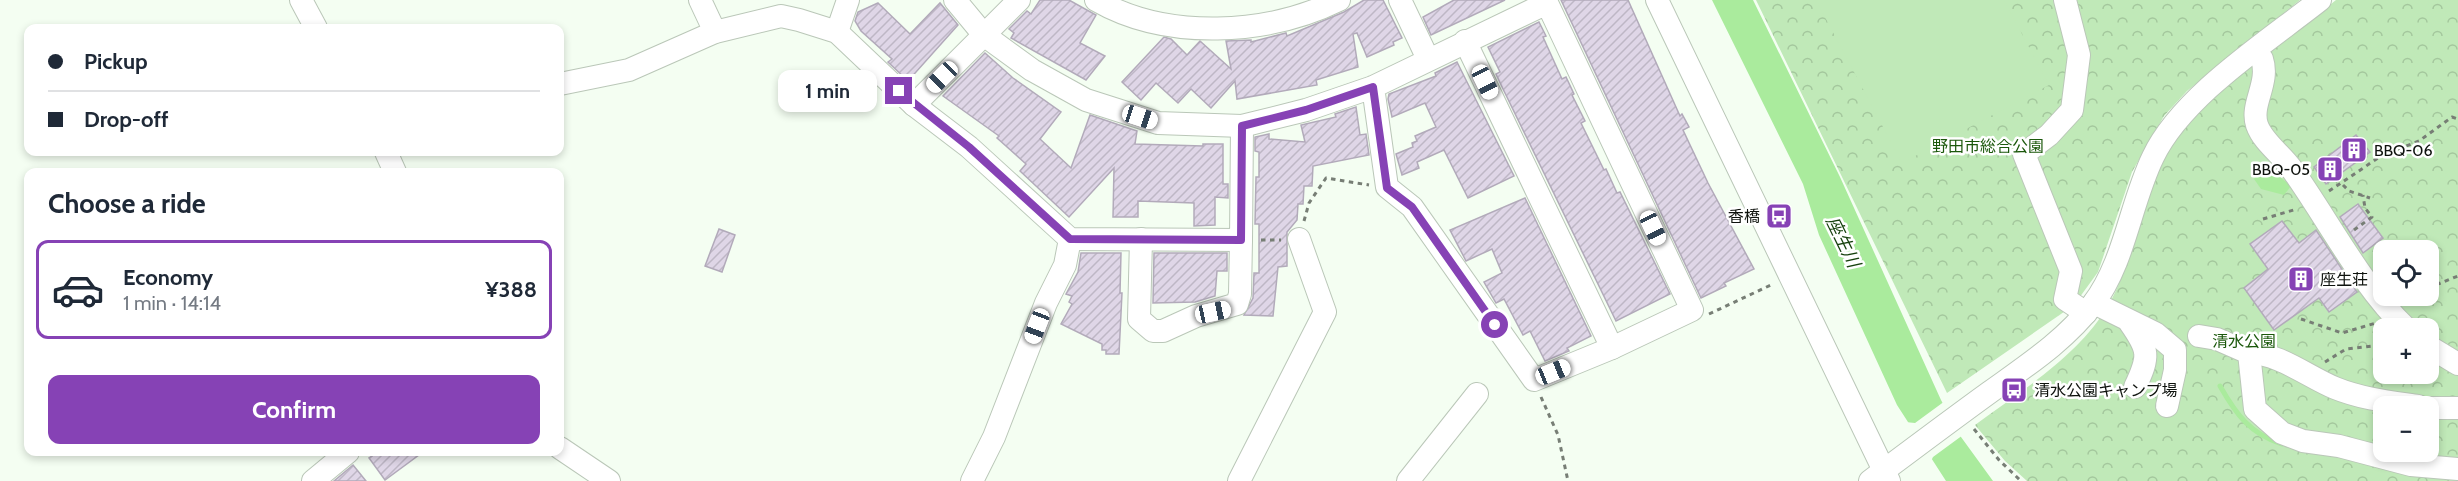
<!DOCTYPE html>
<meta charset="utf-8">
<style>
body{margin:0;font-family:Cabin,"Noto Sans JP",sans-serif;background:#f2f2f3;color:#1f2937;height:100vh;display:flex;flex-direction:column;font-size:22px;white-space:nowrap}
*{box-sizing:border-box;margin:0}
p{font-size:20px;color:#747a83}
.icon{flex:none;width:33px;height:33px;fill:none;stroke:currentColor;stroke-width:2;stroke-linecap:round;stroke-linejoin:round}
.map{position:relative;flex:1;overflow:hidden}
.details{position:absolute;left:24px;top:168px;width:540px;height:288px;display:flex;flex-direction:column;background:#fff;border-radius:12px;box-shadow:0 3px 9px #0003}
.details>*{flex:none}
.guide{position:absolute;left:24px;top:24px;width:540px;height:132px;border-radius:12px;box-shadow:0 3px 9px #0003;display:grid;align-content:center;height:132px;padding:0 24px;background:#fff}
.buttons{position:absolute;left:2373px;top:240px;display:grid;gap:12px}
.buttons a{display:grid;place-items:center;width:66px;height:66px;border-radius:12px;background:#fff;box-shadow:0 3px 9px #0003;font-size:30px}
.end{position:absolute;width:27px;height:27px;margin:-14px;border:8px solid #8642b5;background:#fff;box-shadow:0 0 0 3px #fff}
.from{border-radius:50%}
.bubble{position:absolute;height:42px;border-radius:12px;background:#fff;box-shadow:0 3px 9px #0003;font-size:20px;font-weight:700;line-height:42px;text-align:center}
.car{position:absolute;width:18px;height:36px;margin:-18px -9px;border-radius:8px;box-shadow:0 0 4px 2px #0007;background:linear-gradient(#fff 24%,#345 0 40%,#fff 0 76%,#345 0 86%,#fff 0)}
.guide b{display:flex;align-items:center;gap:21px;height:57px;font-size:22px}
.guide b+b{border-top:2px solid #e0e1e3}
.guide i{width:15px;height:15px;background:#1f2937}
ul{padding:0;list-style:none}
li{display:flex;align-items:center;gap:18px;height:99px;margin:0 12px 9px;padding:0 12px;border:3px solid transparent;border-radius:12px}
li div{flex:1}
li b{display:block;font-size:22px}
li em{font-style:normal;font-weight:700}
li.selected{border-color:#8642b5}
li>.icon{width:54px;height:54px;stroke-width:1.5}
h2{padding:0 24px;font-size:27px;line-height:72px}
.cta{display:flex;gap:12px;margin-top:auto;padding:12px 24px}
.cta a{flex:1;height:69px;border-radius:12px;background:#8642b5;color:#fff;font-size:24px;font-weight:700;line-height:69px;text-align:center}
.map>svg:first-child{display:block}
</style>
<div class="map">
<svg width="2458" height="481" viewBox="0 0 2458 481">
<defs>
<pattern id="forest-crowns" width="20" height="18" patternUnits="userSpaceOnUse" patternTransform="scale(1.5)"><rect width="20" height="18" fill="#c0e9b8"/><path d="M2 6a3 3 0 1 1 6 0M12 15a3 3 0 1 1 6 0" fill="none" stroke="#a4c79d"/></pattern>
<pattern id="building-hatch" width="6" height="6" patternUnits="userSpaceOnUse" patternTransform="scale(1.5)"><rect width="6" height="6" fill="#dfd6e7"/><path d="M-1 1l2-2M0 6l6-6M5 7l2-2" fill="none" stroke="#beb7c5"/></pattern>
</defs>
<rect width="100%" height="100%" fill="#f4fef2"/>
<g fill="url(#forest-crowns)" fill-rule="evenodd">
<polygon points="1756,0 2300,0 2187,91 2164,116 2132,172 2098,272 2074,305 1947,393"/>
<path d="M2336 0H2458V481H2027L2005 461 1975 425C2022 390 2079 356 2109 304 2138 254 2138 191 2171 143 2209 88 2285 43 2336 0ZM2384 250H2428V296H2384ZM2384 328H2428V374H2384ZM2384 406H2428V452H2384Z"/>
</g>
<polygon fill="#c0e9b8" points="1816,0 2004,0 2049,85 1902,163"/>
<g fill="#aaeb9d">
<polygon points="1712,0 1753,0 1840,177 1941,400 1961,437 1993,481 1946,481 1897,405 1819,235 1803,184"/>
<path d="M2259 172C2273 171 2281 177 2291 186L2284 195 2261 189 2254 179Z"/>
</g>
<polygon fill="#f4fef2" points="1945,401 1963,435 1933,457 1930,463 1905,422 1915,423"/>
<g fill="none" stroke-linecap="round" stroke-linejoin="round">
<path stroke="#aaeb9d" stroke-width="5" d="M2220 386C2236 414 2250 434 2282 444"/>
</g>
<g fill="url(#building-hatch)" stroke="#b2aaba" stroke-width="1.5">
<polygon points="1040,0 1069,0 1096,15 1080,43 1105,56 1086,80 1011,38 1014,33 1009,29 1027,11 1031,14"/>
<polygon points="1364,0 1383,0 1402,38 1393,42 1394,45 1367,57 1357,33 1353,34 1358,67 1316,80 1317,85 1237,99 1235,81 1211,108 1191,89 1178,103 1156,83 1141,100 1122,82 1164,37 1171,39 1187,55 1200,41 1231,69 1226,41 1251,40 1251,42 1286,33 1287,36 1344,12"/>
<polygon points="1454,0 1505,0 1431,35 1423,17"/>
<polygon points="1561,0 1628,0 1680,116 1682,114 1689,127 1683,130 1708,183 1754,269 1724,283 1726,286 1701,298"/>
<polygon points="878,3 910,34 940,3 958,25 908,81 888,62 892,59 861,31 855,21 858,12"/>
<polygon points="1539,22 1546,36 1543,37 1562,79 1566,77 1574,94 1572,95 1585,121 1581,123 1604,170 1606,169 1617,193 1620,192 1670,294 1616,321 1504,91 1496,74 1500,72 1488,47"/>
<polygon points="985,53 1013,78 1061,112 1040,139 1071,168 1090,115 1137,131 1135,144 1203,146 1203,144 1223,144 1223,184 1228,184 1228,198 1215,197 1215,225 1194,226 1194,203 1138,201 1138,217 1113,217 1114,168 1069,217 1020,171 1026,164 997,138 999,136 943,96"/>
<polygon points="1457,62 1514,176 1468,198 1444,150 1417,162 1419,168 1402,175 1396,154 1413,147 1412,143 1417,141 1415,136 1436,127 1425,103 1392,117 1388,99 1389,94 1436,76 1435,73"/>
<polygon points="1356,107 1360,135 1366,134 1369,155 1313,166 1312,186 1304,186 1303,204 1298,204 1297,220 1287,232 1287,266 1278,267 1273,316 1244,315 1253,298 1254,273 1259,273 1259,224 1255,224 1256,177 1259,177 1259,152 1255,151 1255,137 1269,134 1269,139 1305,142 1301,125 1336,117 1335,114"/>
<polygon points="2356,135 2370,152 2326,184 2314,167"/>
<polygon points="1525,198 1591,336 1567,348 1569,351 1545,361 1530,331 1523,335 1504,299 1496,303 1484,282 1502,273 1492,249 1466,261 1450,230"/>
<polygon points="2358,204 2383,238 2363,253 2340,217"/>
<polygon points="2282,221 2299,243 2316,230 2357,292 2329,312 2319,298 2274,330 2244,288 2268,269 2250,244"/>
<polygon points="719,229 735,235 722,272 705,266"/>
<polygon points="1081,253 1121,253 1120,293 1122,293 1119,354 1106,354 1106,350 1102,350 1102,344 1061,324 1072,304 1069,302 1072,296 1066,294 1078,272"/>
<polygon points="1154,253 1227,253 1227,271 1217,271 1215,296 1195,302 1153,303"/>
<polygon points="378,452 423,452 385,480 369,458"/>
<polygon points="353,465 366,481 334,481"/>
</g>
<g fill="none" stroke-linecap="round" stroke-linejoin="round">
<defs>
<g id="minor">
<polyline points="301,0 316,28"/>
<polyline points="700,0 715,32"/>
<polyline points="955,0 984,35 1032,70 1086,100 1158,123 1242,126 1306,110 1373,87 1547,3 1692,310 1612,348 1534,380 1412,207 1387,187 1373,87"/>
<path d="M1096 0C1167 41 1268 35 1339 0"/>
<polyline points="1400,0 1428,59"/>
<polyline points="1657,0 1889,481"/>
<polyline points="2065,0 2079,55 2072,110 2049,135 2024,154 2071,271 2065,299 2086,313"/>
<polyline points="837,32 848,0"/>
<polyline points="1465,41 1612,348"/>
<path d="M2262 59C2270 83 2250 104 2257 125 2263 142 2281 154 2291 168 2327 218 2362 287 2406 328"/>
<polyline points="560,84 629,70 715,32 781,16 799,20 837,32 914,105 969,147 1070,239 1241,240 1242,126"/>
<polyline points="914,105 1019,0"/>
<polyline points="386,152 395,172"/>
<polyline points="1141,239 1139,319 1153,331 1163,331 1196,316 1237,304 1240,294 1241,240"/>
<polyline points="2094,303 2155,333 2175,350 2175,370 2167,406"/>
<path d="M2130 323C2149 350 2150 356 2135 387"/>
<polyline points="2199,336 2217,339 2249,353 2255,409 2282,433 2303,441 2339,446 2411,465 2458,469"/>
<polyline points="2428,346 2458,364"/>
<path d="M2249 353C2279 353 2308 377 2335 388 2362 399 2391 402 2418 406"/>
<polyline points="2428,408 2458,408"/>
<polyline points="560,448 609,481"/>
<polyline points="313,481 348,452"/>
<polyline points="972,481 994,437 1046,303 1065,265 1070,239"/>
<polyline points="1239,481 1325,312 1299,239"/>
<polyline points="1408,481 1477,394"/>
<path d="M1870 481C1910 451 1950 421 1990 392 2026 366 2066 340 2093 304 2125 262 2130 204 2153 157 2182 96 2267 42 2320 0"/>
</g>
</defs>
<use href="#minor" stroke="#bac7b8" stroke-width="24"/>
<g stroke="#777e75" stroke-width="3" stroke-dasharray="4.5 4.5" stroke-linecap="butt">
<polyline points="2343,185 2349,191 2370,198"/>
<polyline points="2329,191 2381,156 2419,141 2452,117 2458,119"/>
<polyline points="2263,219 2297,209"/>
<polyline points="1304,221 1309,203 1326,178 1369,185"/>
<polyline points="2354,230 2372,217 2365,208 2363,195"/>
<polyline points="1261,240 1281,240"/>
<polyline points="2428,288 2458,276"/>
<polyline points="2403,300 2412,296"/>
<polyline points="1709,314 1773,284"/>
<polyline points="2301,319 2342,333 2376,323"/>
<polyline points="2325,362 2346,349 2372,346 2384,340"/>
<polyline points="1541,397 1558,435 1568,481"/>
<polyline points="1974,429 1999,460 2021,481"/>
</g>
<use href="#minor" stroke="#fff" stroke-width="22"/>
</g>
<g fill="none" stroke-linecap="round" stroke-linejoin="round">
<polyline stroke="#8642b5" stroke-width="8" points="899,91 969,147 1070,239 1241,240 1242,126 1306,110 1373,87 1387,188 1412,207 1495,325"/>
</g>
<defs>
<symbol id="building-square" viewBox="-11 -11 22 22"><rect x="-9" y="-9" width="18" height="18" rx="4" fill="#8642b5" stroke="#fff"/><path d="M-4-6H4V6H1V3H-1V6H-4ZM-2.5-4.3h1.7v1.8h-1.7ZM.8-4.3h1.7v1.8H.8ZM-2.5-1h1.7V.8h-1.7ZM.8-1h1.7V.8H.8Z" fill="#fff"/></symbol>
<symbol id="bus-square" viewBox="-11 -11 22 22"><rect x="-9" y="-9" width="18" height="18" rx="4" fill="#8642b5" stroke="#fff"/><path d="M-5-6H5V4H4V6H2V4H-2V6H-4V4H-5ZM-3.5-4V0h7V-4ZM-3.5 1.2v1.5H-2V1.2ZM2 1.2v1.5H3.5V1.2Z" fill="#fff"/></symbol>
</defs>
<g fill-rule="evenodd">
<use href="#building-square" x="2339" y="135" width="30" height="30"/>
<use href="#building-square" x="2315" y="154" width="30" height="30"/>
<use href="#bus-square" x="1764" y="201" width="30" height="30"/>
<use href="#building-square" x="2286" y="264" width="30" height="30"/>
<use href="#bus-square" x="1999" y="375" width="30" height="30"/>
</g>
<g text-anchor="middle" stroke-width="5" stroke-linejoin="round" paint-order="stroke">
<g font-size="16" fill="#1b580b" stroke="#fff">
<text x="1988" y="152">野田市総合公園</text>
<text x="2244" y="347">清水公園</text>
</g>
<g font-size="16" fill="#0e120d" stroke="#fff" text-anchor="start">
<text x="2374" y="156">BBQ-06</text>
<text x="2310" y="175" text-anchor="end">BBQ-05</text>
<text x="1760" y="222" text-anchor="end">香橋</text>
<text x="2320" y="285">座生荘</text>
<text x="2034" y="396">清水公園キャンプ場</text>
</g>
<g font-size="18" font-style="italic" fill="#17420e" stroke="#fff">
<text transform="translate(1843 242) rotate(64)" y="6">座生川</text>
</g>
</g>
</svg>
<div class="buttons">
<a><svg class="icon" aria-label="locate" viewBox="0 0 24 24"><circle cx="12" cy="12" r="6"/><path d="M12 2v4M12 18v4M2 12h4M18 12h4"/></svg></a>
<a>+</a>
<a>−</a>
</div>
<i class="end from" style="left:1495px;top:325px"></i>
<i class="end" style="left:899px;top:91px"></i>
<div class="bubble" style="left:778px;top:70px;width:99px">1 min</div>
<i class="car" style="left:942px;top:77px;rotate:225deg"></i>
<i class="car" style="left:1485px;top:82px;rotate:154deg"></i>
<i class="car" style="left:1140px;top:117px;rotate:108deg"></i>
<i class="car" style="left:1653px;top:228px;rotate:155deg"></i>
<i class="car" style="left:1213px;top:312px;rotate:78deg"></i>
<i class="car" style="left:1037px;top:326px;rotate:201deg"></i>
<i class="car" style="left:1553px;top:372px;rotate:68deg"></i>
<div class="guide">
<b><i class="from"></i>Pickup</b>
<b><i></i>Drop-off</b>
</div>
<section class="details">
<h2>Choose a ride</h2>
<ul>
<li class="selected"><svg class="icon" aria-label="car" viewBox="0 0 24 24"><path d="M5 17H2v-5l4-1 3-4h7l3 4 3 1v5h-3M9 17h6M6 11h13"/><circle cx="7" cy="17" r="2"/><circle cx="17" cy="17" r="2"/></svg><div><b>Economy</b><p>1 min · 14:14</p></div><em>¥388</em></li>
</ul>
<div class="cta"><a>Confirm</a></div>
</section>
</div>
